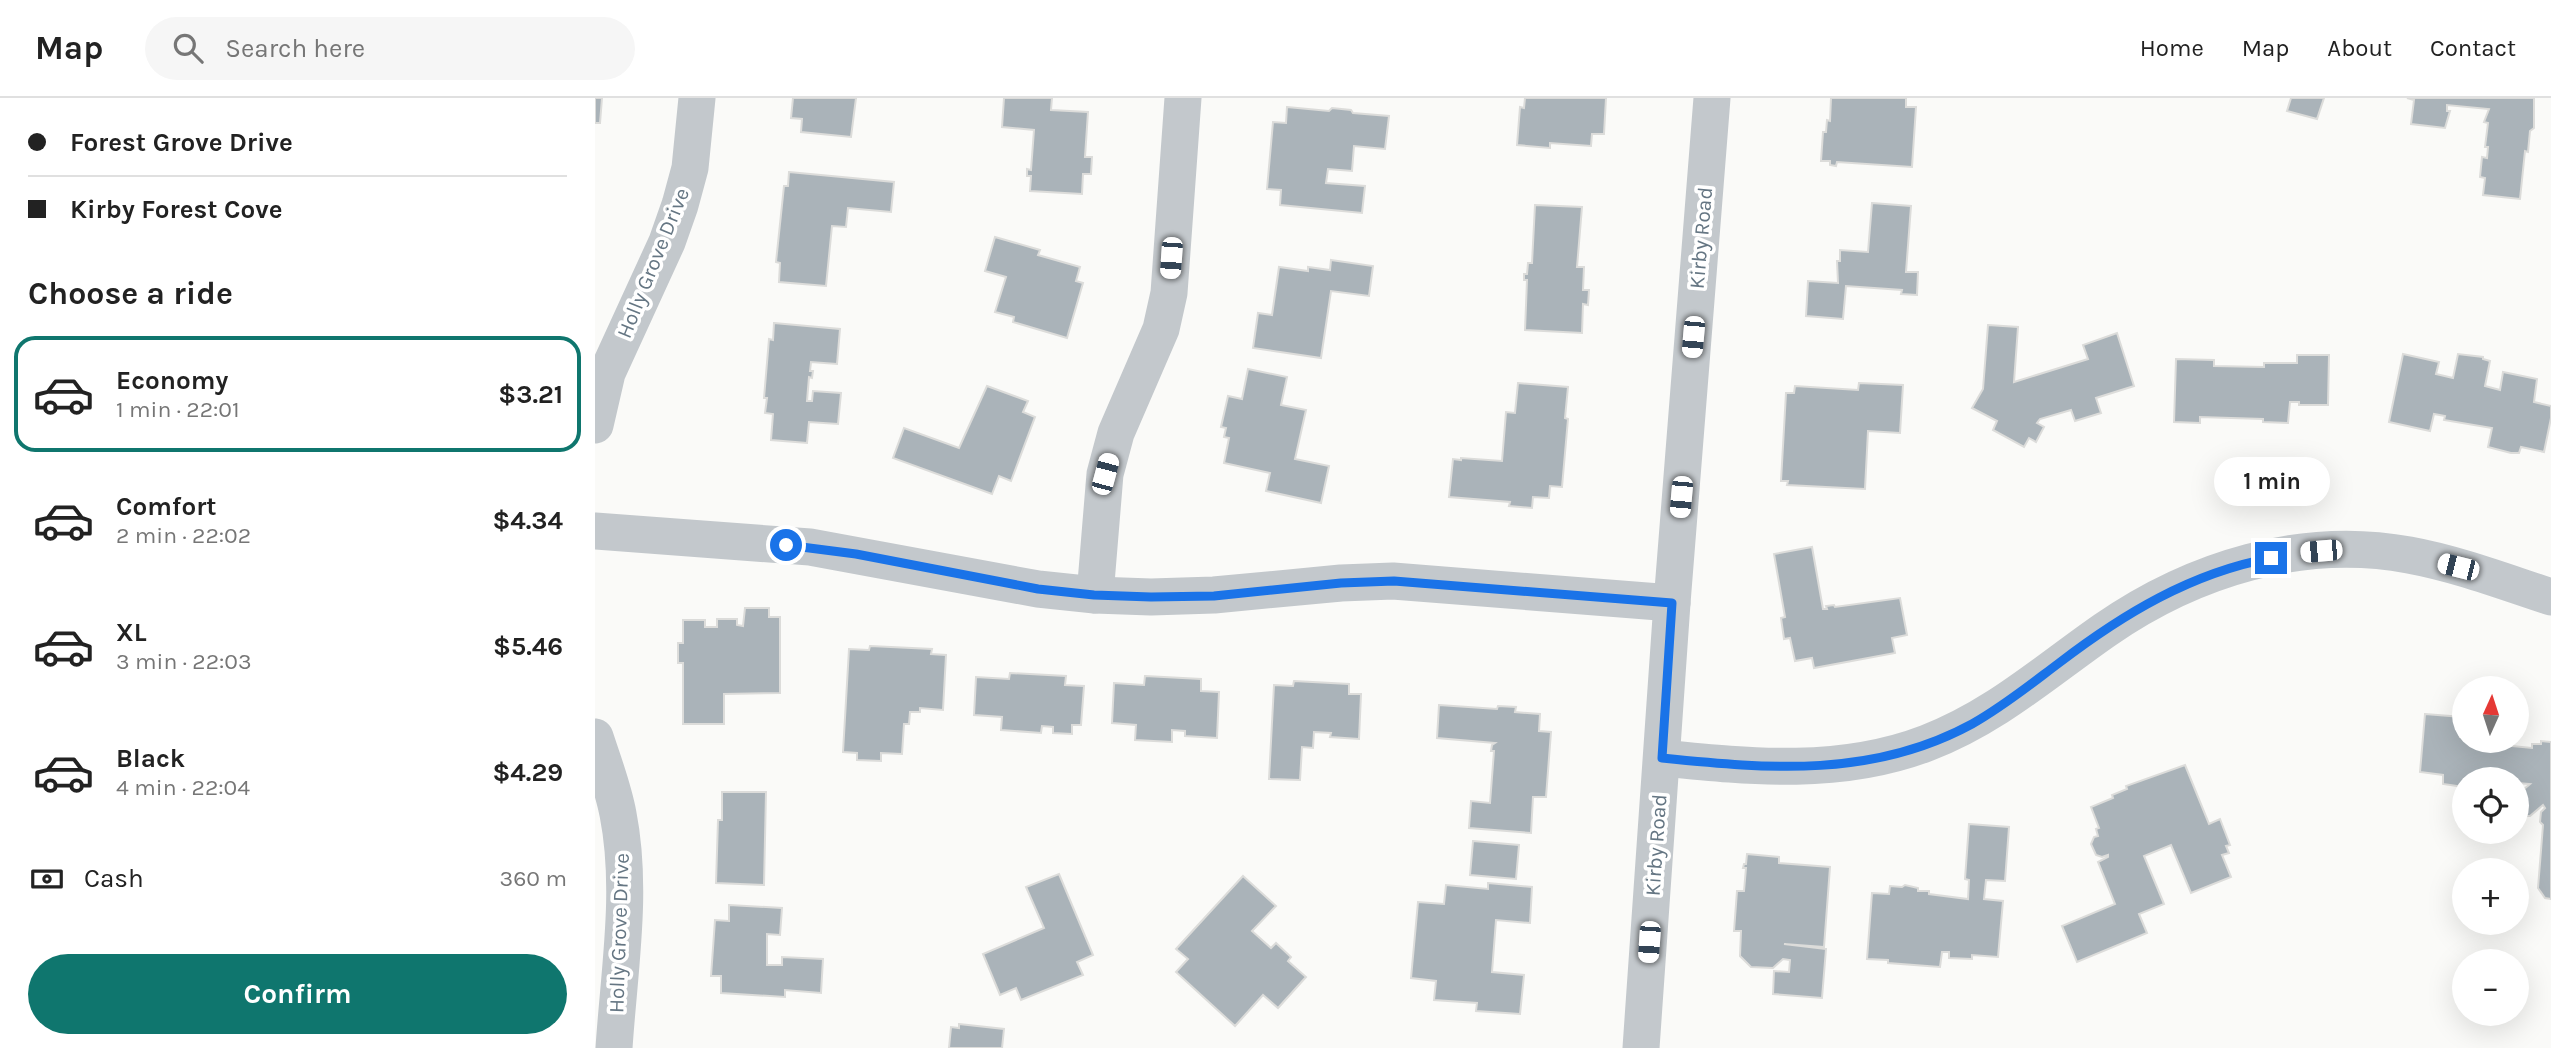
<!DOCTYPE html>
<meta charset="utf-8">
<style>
body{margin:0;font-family:Karla,sans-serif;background:#f6f6f6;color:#222;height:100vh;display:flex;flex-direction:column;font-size:26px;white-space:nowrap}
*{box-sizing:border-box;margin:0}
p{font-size:23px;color:#767676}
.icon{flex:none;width:38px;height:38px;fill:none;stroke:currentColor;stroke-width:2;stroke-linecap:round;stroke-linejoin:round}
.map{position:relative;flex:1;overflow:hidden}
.details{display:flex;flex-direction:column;background:#fff;width:595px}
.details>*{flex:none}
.guide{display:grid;align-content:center;height:154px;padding:0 28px;background:#fff}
.needle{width:46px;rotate:3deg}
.controls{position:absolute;left:1857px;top:578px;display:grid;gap:14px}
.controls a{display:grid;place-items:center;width:77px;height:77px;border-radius:50%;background:#fff;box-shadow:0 7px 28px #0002;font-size:35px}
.end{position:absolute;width:32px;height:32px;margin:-16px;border:9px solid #1a73e8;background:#fff;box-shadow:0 0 0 4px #fff}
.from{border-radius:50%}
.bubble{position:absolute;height:49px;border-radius:24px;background:#fff;box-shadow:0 7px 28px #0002;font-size:23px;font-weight:700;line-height:49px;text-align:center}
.car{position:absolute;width:21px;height:42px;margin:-21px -10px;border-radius:9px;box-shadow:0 0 5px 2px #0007;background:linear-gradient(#fff 24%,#345 0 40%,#fff 0 76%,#345 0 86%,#fff 0)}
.guide b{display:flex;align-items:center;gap:24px;height:66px;font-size:26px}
.guide b+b{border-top:2px solid #e0e0e0}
.guide i{width:18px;height:18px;background:#222}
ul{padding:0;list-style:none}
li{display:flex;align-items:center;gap:21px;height:116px;margin:0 14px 10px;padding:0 14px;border:4px solid transparent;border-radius:21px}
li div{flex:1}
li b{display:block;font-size:26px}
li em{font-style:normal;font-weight:700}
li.current{border-color:#0f766e}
li>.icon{width:63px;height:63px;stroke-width:1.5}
h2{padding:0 28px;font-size:32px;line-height:84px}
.pay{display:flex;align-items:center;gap:18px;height:77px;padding:0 28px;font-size:26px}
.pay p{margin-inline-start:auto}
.action{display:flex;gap:14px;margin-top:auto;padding:14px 28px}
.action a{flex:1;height:80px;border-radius:42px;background:#0f766e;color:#fff;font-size:28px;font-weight:700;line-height:80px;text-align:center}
header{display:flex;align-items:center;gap:42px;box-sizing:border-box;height:98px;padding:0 35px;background:#fff;border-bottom:2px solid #e0e0e0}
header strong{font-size:33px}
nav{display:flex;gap:38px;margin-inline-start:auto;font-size:24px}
.search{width:490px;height:63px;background:#f6f6f6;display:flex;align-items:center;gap:18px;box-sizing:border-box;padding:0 24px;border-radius:38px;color:#767676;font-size:26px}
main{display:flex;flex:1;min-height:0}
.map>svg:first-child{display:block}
</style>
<header>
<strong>Map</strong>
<div class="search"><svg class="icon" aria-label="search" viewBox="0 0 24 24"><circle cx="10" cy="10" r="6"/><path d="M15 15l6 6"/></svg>Search here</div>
<nav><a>Home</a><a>Map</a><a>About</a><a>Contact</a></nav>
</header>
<main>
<section class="details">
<div class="guide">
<b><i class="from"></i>Forest Grove Drive</b>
<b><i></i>Kirby Forest Cove</b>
</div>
<h2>Choose a ride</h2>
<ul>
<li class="current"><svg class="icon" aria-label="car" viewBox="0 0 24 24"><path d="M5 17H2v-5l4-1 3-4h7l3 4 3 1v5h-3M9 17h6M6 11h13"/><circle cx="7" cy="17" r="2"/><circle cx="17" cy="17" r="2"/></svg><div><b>Economy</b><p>1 min · 22:01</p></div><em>$3.21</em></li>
<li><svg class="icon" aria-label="car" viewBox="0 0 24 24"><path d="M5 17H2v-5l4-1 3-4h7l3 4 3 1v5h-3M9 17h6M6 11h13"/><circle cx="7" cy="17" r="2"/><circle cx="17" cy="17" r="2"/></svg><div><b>Comfort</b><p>2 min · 22:02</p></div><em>$4.34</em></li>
<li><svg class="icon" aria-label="car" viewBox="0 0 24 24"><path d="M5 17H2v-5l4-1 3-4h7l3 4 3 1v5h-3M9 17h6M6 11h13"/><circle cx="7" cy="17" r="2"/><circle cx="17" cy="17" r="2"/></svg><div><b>XL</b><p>3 min · 22:03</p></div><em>$5.46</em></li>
<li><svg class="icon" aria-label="car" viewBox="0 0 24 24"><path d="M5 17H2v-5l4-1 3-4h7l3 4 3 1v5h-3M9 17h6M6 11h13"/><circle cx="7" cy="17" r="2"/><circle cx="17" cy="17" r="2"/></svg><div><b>Black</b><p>4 min · 22:04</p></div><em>$4.29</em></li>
</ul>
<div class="pay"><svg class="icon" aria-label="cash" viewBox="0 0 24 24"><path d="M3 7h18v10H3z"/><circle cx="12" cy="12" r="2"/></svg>Cash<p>360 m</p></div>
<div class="action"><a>Confirm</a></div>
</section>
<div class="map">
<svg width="1956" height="950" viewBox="0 0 1956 950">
<rect width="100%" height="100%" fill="#fafaf8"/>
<g fill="#aab3b9" stroke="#dcdcda" stroke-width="2">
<polygon points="0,0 7,0 5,25 0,25"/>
<polygon points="198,0 261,0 256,39 206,34 207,21 196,20"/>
<polygon points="409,0 457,0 456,12 493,14 490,59 497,59 496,76 488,76 487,96 435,93 436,78 432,78 432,71 436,72 439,32 407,29"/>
<polygon points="930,0 1011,0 1009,36 997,36 996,48 955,45 955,50 922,47 925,9 929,10"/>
<polygon points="1236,0 1311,0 1311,9 1321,9 1317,69 1242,64 1241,68 1235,67 1235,63 1226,63 1228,34 1231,34 1232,22 1235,23"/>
<polygon points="1696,0 1729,0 1722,21 1692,13"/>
<polygon points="1812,0 1939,0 1939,30 1935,33 1933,54 1930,53 1925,101 1888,97 1890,80 1885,79 1887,59 1892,60 1893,49 1890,49 1893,25 1889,24 1894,11 1852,7 1852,13 1855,13 1850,30 1816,26 1819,2"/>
<polygon points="692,9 734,13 737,10 756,12 758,15 794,18 790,51 759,48 757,73 733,71 731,85 770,88 767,115 685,107 686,92 672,91 678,24 691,25"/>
<polygon points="194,74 299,84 296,114 253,110 251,129 237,128 231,188 184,184 185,165 181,164 189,88 193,88"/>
<polygon points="1277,105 1316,108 1311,174 1323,174 1322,197 1306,196 1307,192 1251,188 1248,221 1211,218 1213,183 1243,185 1242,163 1245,163 1245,152 1273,154"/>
<polygon points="940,107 987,109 982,169 989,169 988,192 994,192 993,207 988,206 987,235 930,232 932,182 929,182 929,176 932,176 933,165 937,165"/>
<polygon points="400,139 445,152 443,157 485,169 481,183 488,185 472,240 418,224 419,219 400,214 411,179 390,173"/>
<polygon points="736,162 778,168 774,198 736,193 726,260 658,250 663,215 677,217 684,169 713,173 713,169 735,172"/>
<polygon points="179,225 245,231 242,266 216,264 215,273 218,273 217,280 214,279 212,303 217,303 218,293 246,295 243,326 214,324 212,345 176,342 178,316 170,315 172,300 169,300 174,241 178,242"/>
<polygon points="1393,227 1423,229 1419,284 1493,261 1488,247 1522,235 1539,288 1501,300 1506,315 1480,323 1476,312 1445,321 1442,325 1449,329 1441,344 1434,340 1429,349 1398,332 1402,323 1377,310 1388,291"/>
<polygon points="1808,256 1844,264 1841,276 1858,280 1863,256 1888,259 1888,261 1895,263 1890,288 1905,292 1908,274 1942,281 1939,304 1956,308 1956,320 1949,354 1926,349 1924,355 1916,355 1893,349 1897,330 1849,322 1850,318 1839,316 1835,333 1794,324"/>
<polygon points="1702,257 1734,257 1733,307 1704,307 1704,304 1695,304 1693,325 1668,324 1668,321 1605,319 1605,325 1579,324 1581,261 1619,262 1619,268 1669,269 1669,265 1702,265"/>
<polygon points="653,271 692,279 686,307 711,312 700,361 734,368 726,405 671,393 675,375 629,365 634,340 629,339 631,330 626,329 633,298 647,301"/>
<polygon points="923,285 973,289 970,320 973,321 967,389 955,388 954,400 938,399 937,410 914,408 915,404 854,399 858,361 866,362 866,360 907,363 911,314 920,315"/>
<polygon points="1264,285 1308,287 1305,335 1273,333 1270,391 1192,387 1193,383 1186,383 1191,295 1199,295 1200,288 1263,292"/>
<polygon points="392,288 433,303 428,314 440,319 416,383 404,378 397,396 298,360 309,330 364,350"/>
<polygon points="1217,449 1228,511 1232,511 1231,508 1239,507 1240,509 1305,500 1312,537 1297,540 1300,555 1219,570 1217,560 1200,563 1195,540 1189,541 1186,520 1190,519 1179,456"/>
<polygon points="150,510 174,510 174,519 185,519 185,595 129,596 129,626 88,626 88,565 83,565 83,545 88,545 88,522 110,522 110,529 122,529 122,521 142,521 142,527 148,528"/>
<polygon points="275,548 337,551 336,556 351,557 348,612 325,610 325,614 315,614 314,626 309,626 307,656 286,655 286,663 262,662 262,655 248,654 254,551 274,552"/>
<polygon points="415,575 471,578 470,587 489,588 486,627 477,627 477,636 458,635 458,629 447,628 446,635 406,632 407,619 379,617 381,579 414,581"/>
<polygon points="550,578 606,581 606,593 624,594 622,640 590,638 590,633 577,632 577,644 540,642 541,627 517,625 519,585 549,587"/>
<polygon points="699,583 754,586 754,596 766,596 764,641 735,639 736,635 719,634 718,650 707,649 705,682 674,681 679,587 698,588"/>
<polygon points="844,607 902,611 903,608 921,609 920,614 945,616 944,633 956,634 951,699 938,699 936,735 874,730 876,703 895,705 899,653 896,653 897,647 900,645 842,640"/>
<polygon points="1830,616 1867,619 1865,639 1869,639 1869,642 1880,642 1879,645 1889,645 1889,642 1908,642 1907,647 1937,650 1937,646 1946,646 1946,643 1956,644 1956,801 1950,800 1943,790 1948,727 1945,724 1946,714 1950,710 1948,707 1935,718 1926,718 1922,712 1922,697 1935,686 1922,685 1922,681 1875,679 1869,681 1869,689 1848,686 1848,677 1825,674"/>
<polygon points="1590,667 1614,726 1625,721 1635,747 1631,748 1634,755 1627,757 1636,779 1596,795 1576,747 1549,758 1569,806 1544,816 1552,835 1482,864 1467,828 1520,806 1503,764 1513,759 1513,757 1507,759 1501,757 1496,746 1499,739 1503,738 1501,731 1504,730 1496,709 1518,700 1517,697 1532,691 1531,688"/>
<polygon points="127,694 171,694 169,787 121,785 123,722 127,722"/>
<polygon points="1374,726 1414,729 1410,783 1391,782 1389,801 1408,803 1403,859 1377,857 1377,861 1354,860 1354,854 1347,854 1345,869 1293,865 1293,862 1272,861 1277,795 1294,796 1295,788 1307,789 1310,787 1323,790 1323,793 1334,793 1334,796 1373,801 1374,782 1370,781"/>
<polygon points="878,743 924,747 921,781 875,777"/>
<polygon points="1152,756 1184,759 1184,765 1235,769 1229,849 1189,846 1231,851 1227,900 1178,896 1179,873 1194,874 1195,862 1188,861 1178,870 1156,869 1145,858 1146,833 1139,833 1142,793 1149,793 1151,770 1148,770 1149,766 1151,766"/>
<polygon points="464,776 498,857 482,864 488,877 426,902 421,890 405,897 388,856 449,830 431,789"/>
<polygon points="648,778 681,808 657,833 676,850 681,845 696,859 693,863 711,879 683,910 668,897 640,928 581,874 593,861 581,851"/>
<polygon points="893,785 937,789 935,825 901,822 897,874 929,877 925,916 881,913 882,905 839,902 841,883 816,880 823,804 849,806 851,787 893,791"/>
<polygon points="134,807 187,810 185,837 172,836 172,867 187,867 187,859 228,861 226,895 190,892 190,899 126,895 126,878 116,878 120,822 134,823"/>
<polygon points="364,926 409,931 407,950 354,950 356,929 364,930"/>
</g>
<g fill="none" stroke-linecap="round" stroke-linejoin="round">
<g stroke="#c3c8cc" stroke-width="37">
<polyline points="0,327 12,275 72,144 85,107 95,70 102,0"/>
<polyline points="0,433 215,449 443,491 500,497 556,499 619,497 746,485 798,483 1077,505"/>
<polyline points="500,497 510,376 521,335 566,231 574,195 588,0"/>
<path d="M0 639C8 664 18 689 23 716 38 792 24 873 19 950"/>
<path d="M1067 660C1157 669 1246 678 1332 645 1400 619 1451 573 1510 532 1598 471 1707 437 1814 457 1863 466 1910 484 1956 499"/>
<polyline points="1046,950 1077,505 1117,0"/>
</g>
</g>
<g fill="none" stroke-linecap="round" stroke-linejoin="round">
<path stroke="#1a73e8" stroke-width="9" d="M191 447 261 456 443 491 499 497 556 499 619 498 746 485 799 483 1077 505 1067 660C1175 671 1278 680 1377 626 1409 608 1436 586 1464 565 1528 516 1596 475 1676 460"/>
</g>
<g text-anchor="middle" stroke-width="7" stroke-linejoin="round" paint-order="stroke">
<g font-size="21" fill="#657683" stroke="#fff">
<text transform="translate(1106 140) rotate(-85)" y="7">Kirby Road</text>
<text transform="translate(58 165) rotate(-68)" y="7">Holly Grove Drive</text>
<text transform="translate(1061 747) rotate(-86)" y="7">Kirby Road</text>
<text transform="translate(24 835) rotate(-88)" y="7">Holly Grove Drive</text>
</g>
</g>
</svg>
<div class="controls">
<a><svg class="needle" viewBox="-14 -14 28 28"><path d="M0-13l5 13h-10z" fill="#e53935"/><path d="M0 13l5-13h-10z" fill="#767676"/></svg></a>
<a><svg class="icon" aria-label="locate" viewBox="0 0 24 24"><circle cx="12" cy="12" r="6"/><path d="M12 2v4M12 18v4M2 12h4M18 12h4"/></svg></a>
<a>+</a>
<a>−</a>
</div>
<i class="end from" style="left:191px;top:447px"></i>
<i class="end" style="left:1676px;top:460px"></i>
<div class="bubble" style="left:1619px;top:359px;width:116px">1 min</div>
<i class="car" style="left:576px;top:160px;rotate:184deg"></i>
<i class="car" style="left:1098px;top:239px;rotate:185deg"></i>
<i class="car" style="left:510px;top:376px;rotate:15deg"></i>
<i class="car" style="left:1086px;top:399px;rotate:185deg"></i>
<i class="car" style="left:1726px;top:453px;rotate:265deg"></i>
<i class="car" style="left:1863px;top:469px;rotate:284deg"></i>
<i class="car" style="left:1054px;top:844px;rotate:184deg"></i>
</div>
</main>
